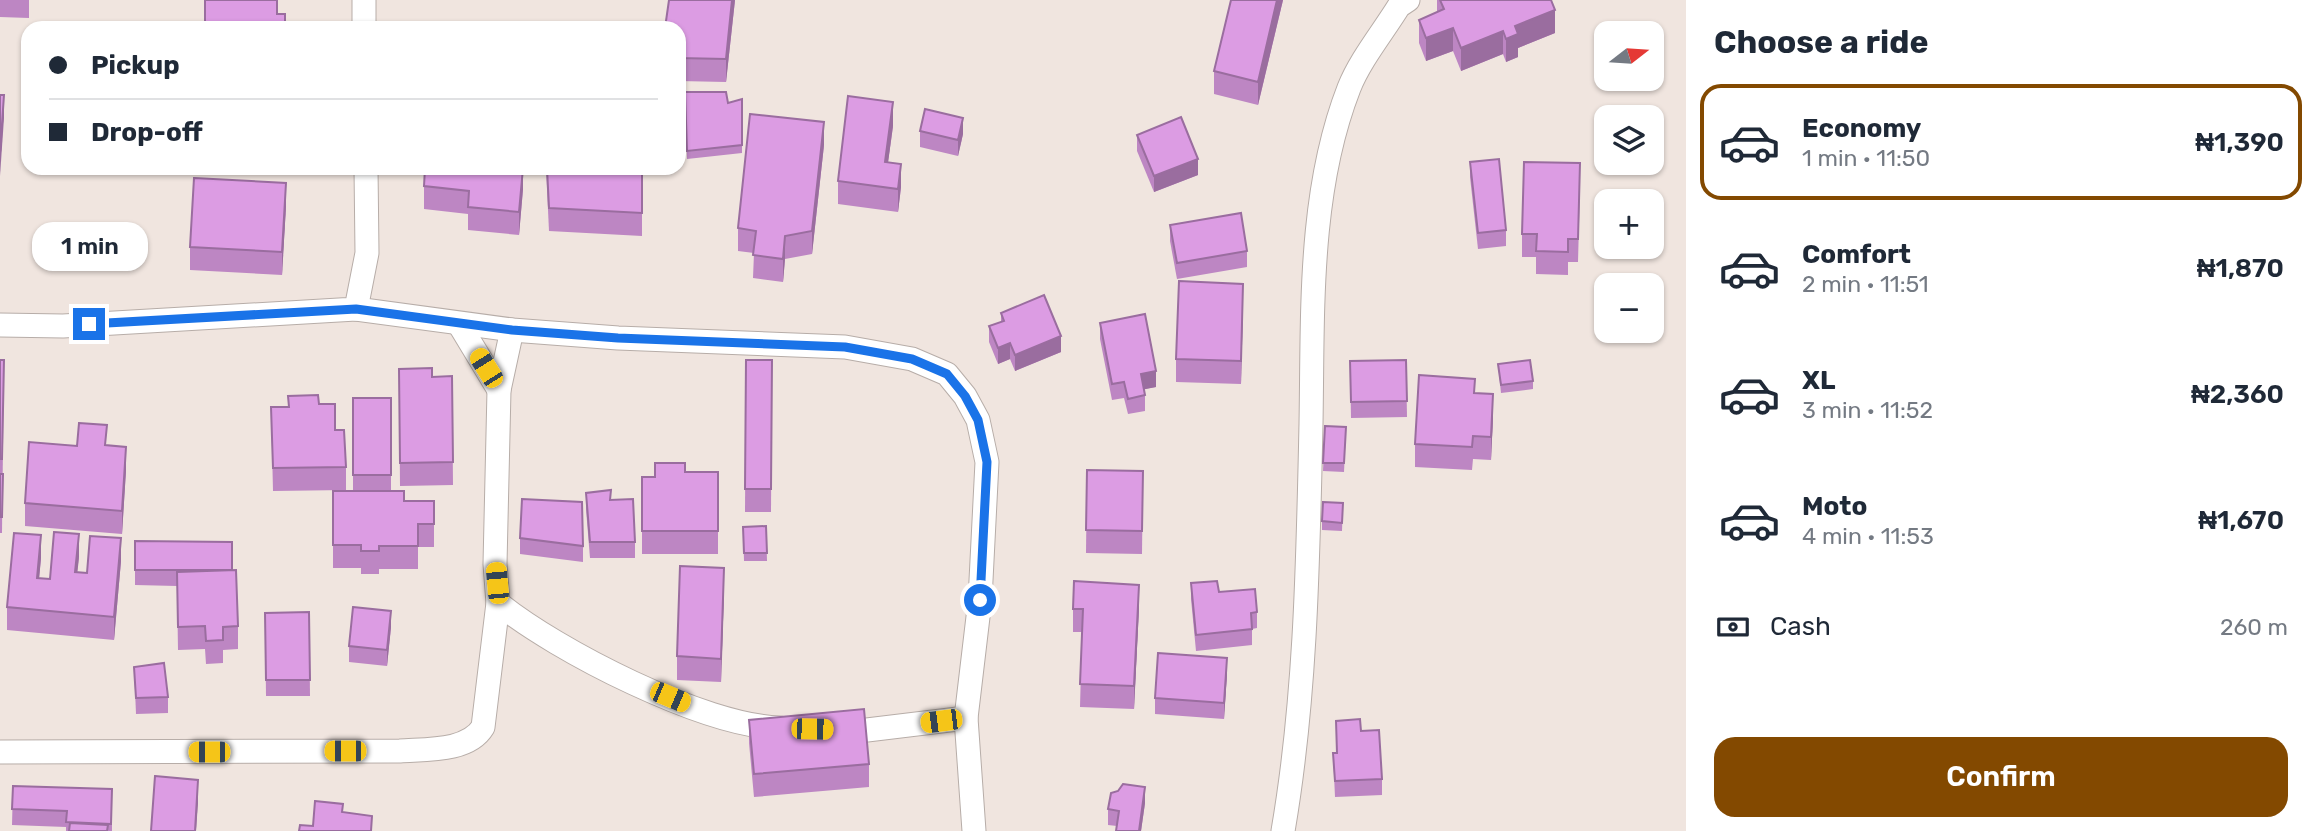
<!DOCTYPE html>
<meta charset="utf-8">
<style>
body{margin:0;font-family:Rubik,sans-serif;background:#f2f2f3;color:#1f2937;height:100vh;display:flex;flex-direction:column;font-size:26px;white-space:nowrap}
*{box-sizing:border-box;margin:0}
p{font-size:23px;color:#747a83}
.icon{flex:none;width:38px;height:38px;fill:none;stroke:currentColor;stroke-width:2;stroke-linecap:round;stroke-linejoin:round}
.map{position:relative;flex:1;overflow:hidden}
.drawer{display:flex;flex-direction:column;background:#fff;width:630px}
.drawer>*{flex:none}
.top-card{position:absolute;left:21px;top:21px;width:665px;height:154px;border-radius:21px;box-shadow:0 2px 5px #0004;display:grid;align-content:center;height:154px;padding:0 28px;background:#fff}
.needle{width:46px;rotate:73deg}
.fabs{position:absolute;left:1594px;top:21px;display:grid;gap:14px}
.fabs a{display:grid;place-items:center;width:70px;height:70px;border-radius:14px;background:#fff;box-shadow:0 2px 5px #0004;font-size:35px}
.end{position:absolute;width:32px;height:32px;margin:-16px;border:9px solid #1a73e8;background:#fff;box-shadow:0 0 0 4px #fff}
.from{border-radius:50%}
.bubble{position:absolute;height:49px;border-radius:21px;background:#fff;box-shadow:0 2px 5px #0004;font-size:23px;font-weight:600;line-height:49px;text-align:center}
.car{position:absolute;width:21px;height:42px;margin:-21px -10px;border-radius:9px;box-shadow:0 0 5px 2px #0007;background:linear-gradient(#f5c518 24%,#345 0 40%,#f5c518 0 76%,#345 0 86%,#f5c518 0)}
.top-card b{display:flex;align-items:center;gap:24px;height:66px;font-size:26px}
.top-card b+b{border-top:2px solid #e0e1e3}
.top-card i{width:18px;height:18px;background:#1f2937}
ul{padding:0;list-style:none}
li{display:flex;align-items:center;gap:21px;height:116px;margin:0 14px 10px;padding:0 14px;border:4px solid transparent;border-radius:21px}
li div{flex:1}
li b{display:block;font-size:26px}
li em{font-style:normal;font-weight:600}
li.selected{border-color:#834900}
li>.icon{width:63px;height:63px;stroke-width:1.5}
h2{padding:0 28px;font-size:32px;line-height:84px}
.pay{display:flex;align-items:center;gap:18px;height:77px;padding:0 28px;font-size:26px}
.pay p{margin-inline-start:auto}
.cta{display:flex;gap:14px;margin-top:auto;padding:14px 28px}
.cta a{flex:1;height:80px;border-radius:21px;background:#834900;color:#fff;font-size:28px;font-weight:600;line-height:80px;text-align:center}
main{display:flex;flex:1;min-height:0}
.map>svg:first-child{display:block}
</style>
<main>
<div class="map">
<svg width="1686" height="831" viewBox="0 0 1686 831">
<rect width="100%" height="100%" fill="#f0e5df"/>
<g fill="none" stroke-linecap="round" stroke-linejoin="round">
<defs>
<g id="street">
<polyline points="364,28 364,0"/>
<polyline points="356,309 512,330 618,338 845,347 912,359 947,374 965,396 978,420 987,462 980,600 966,718 974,831"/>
<polyline points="459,324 499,390"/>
<polyline points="0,325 63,326 356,309 367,253 366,168"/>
<path d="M498 603C557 651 704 726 780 728"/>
<polyline points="835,730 867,730 966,718"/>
<path d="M0 752 400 751C425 749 468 752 483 727L498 603 495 564 499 390 512 330"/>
<path d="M1283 831C1306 697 1308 559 1311 424 1313 313 1308 193 1349 88 1360 60 1383 32 1399 6L1408 0"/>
</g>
</defs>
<use href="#street" stroke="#b7ada8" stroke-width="25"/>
<use href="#street" stroke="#fff" stroke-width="23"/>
</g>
<g fill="#bd86c3">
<polygon points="0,0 29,0 29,18 0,17"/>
<polygon points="669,0 735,0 726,82 679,81 679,28"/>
<polygon points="1231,0 1283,0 1258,105 1214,94 1214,71"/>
<polygon points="1437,0 1551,0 1555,33 1518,48 1518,57 1506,62 1503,54 1461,71 1453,51 1426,61 1419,43 1419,20 1437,12"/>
<polygon points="685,92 728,103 742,99 742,153 687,159"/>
<polygon points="893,126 888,162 901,187 898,212 838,204 838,181"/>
<polygon points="920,131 963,134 958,156 920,147"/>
<polygon points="1137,135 1198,175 1154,192 1137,151"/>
<polygon points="824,145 812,254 785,259 783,282 753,278 754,253 738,251 738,228"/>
<polygon points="1470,162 1506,230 1506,246 1478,249 1470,177"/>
<polygon points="546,168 642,168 642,236 549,231"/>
<polygon points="424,186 523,189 519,235 468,230 468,214 424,209"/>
<polygon points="1580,186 1578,262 1568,262 1568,275 1536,274 1536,257 1522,257 1522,234"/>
<polygon points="286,206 282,275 190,270 190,247"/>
<polygon points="1170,225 1247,251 1247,267 1177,279 1170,241"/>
<polygon points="1243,307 1241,384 1176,382 1176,359"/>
<polygon points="1001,313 1061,352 1015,371 1010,359 998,364 989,342 989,326 1001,322"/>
<polygon points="1100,323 1156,387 1144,389 1145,395 1145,411 1128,414 1124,398 1112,400 1100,339"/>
<polygon points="0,360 4,360 2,533 0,533"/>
<polygon points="746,360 772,360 771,512 745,512"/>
<polygon points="1406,360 1407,417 1351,418 1350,361"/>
<polygon points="1498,364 1533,381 1533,389 1501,393"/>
<polygon points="399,369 432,377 452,376 453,485 400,486"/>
<polygon points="1475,393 1493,417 1491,460 1473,459 1472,470 1415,467 1415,444"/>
<polygon points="288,396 319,404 335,430 346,467 346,490 273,491 271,407 288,407"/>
<rect x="353" y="398" width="38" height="93"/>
<polygon points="1325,426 1346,427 1344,472 1323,471"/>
<polygon points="107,445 126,470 122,534 25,526 25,503 77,446"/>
<polygon points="1087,470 1143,471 1142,554 1086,553"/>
<polygon points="685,472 718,472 718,554 642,554 642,477 655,477"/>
<polygon points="333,491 404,501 434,501 434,547 418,547 418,569 379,569 379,574 361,574 361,568 333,568"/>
<polygon points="586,493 611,500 635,542 635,558 590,558 586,509"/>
<polygon points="1343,503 1342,531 1322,530 1322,521"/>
<polygon points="766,526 767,561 744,561 743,527"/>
<polygon points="520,538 583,546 583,562 520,554"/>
<polygon points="135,541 232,570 238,626 238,649 223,650 223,663 206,664 205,649 178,650 177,586 135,585"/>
<polygon points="79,557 77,572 87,573 121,561 114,640 7,630 7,607 41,558 39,578 50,579"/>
<polygon points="1191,583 1219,592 1257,612 1257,628 1252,629 1252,645 1196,651 1191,599"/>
<polygon points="724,591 721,682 677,680 677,656"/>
<polygon points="1139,608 1134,709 1080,707 1082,632 1073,632 1073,609"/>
<polygon points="309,612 310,696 266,696 265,613"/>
<polygon points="391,627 387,666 349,662 349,646"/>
<polygon points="134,667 168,697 168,713 136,714"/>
<polygon points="1227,674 1224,719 1155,714 1155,698"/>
<polygon points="749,720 869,764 869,787 754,797 749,743"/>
<polygon points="1336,721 1361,731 1382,779 1382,795 1335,797 1333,753 1337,753"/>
<polygon points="13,786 112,789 112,831 66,831 66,827 12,825"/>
<polygon points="1145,803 1141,831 1116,831 1117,826 1108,825 1108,809"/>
</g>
<g fill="#9a6d9f">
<polygon points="732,0 735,0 726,82 726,59"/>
<polygon points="1277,0 1283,0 1258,105 1258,82"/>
<polygon points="1555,10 1555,33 1518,48 1518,57 1506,62 1506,39 1515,26"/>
<polygon points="1453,28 1453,51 1426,61 1426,38"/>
<polygon points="1503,31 1503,54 1461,71 1461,48"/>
<polygon points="4,95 4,118 0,176 0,153"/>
<polygon points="893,102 893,126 885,185 885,162"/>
<polygon points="963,118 963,134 958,156 958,140"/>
<polygon points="824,122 824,145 812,254 812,231"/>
<polygon points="1198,159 1198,175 1154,192 1154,176"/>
<polygon points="901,164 901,187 898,212 898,189"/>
<polygon points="523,168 523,189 519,235 519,212"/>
<polygon points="286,183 286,206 282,275 282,252"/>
<polygon points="785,236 785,259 783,282 783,259"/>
<polygon points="1243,284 1243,307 1241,384 1241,361"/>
<polygon points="1061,336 1061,352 1015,371 1015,355"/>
<polygon points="1010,343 1010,359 998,364 998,348"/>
<polygon points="1156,371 1156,387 1141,390 1141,374"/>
<polygon points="1493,394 1493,417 1491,460 1491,437"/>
<polygon points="126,447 126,470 122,534 122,511"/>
<polygon points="79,534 79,557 75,595 75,572"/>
<polygon points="41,535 41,558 37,601 37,578"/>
<polygon points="121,538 121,561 114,640 114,617"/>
<polygon points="724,568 724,591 721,682 721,659"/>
<polygon points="1139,585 1139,608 1134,709 1134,686"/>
<polygon points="391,611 391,627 387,666 387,650"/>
<polygon points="1227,658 1227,674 1224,719 1224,703"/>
<polygon points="198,780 198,803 196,831 195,831"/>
<polygon points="1145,787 1145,803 1141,831 1139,831"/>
</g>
<g fill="#dc9ce3" stroke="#9a6d9f" stroke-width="2">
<polygon points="205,0 277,0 277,14 285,14 285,28 205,28"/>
<polygon points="669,0 732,0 726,59 679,58 679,28 665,28"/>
<polygon points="1231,0 1277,0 1258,82 1214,71"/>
<polygon points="1440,0 1551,0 1555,10 1515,26 1518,34 1506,39 1503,31 1461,48 1453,28 1426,38 1419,20 1444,9"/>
<polygon points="685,92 726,92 728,103 742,99 742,145 687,151"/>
<polygon points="0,95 4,95 0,153"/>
<polygon points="848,96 893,102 885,162 901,164 898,189 838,181"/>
<polygon points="925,109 963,118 958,140 920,131"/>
<polygon points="750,114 824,122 812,231 785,236 783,259 753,255 756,231 738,228"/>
<polygon points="1181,117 1198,159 1154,176 1137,135"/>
<polygon points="1499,159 1506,230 1478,233 1470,162"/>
<polygon points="1524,162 1580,163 1578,239 1568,239 1568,252 1536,251 1537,234 1522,234"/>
<polygon points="425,168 523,168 519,212 468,207 469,191 424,186"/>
<polygon points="547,168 642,168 642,213 549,208"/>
<polygon points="194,178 286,183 282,252 190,247"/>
<polygon points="1241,213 1247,251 1177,263 1170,225"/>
<polygon points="1179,281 1243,284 1241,361 1176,359"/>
<polygon points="1044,295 1061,336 1015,355 1010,343 998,348 989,326 1004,321 1001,313"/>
<polygon points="1145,314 1156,371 1141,374 1145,395 1128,399 1124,382 1112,384 1100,323"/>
<polygon points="0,360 4,360 2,459 0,459"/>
<polygon points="746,360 772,360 771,489 745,489"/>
<polygon points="1406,360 1407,401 1351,402 1350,361"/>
<polygon points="1530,360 1533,381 1501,385 1498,364"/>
<polygon points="432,368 432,377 452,376 453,462 400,463 399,369"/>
<polygon points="1419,375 1475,379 1474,393 1493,394 1491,437 1473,436 1472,447 1415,444"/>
<polygon points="318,395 319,404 335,404 335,430 344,430 346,467 273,468 271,407 289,407 288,396"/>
<rect x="353" y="398" width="38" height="77"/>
<polygon points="79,423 107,425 105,445 126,447 122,511 25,503 29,442 77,446"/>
<polygon points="1325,426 1346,427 1344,463 1323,463"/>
<polygon points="655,463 685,463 685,472 718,472 718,531 642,531 642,477 655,477"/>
<polygon points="1087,470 1143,471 1142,531 1086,530"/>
<polygon points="0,474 3,474 2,517 0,517"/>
<polygon points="611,490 610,500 633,499 635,542 590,542 586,493"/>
<polygon points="333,491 404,491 404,501 434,501 434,524 418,524 418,546 379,546 379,551 361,551 361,545 333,545"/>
<polygon points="522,499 582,502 583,546 520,538"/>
<polygon points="1323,502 1343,503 1342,523 1322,521"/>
<polygon points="766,526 767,553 744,553 743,527"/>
<polygon points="54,532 79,534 75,572 87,573 90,536 121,538 114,617 7,607 14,533 41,535 37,578 50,579"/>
<polygon points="135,541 232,542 232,570 135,570"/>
<polygon points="680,566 724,568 721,659 677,656"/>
<polygon points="236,570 238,626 223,627 223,640 206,641 205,626 178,627 177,572"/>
<polygon points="1074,581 1139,585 1134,686 1080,684 1083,609 1073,609"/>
<polygon points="1217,581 1219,592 1255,589 1257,612 1251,613 1252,629 1196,635 1191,583"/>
<polygon points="353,607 391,611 387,650 349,646"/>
<polygon points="309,612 310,680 266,680 265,613"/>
<polygon points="1158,653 1227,658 1224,703 1155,698"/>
<polygon points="164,663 168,697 136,698 134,667"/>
<polygon points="864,709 869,764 754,774 749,720"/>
<polygon points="1360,719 1361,731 1379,730 1382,779 1335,781 1333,753 1337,753 1336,721"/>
<polygon points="155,776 198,780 195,831 151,831"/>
<polygon points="1123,784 1145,787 1139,831 1116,831 1119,811 1108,809 1111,793 1118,791"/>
<polygon points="13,786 112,789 111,824 66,822 67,811 12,809"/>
<polygon points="315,801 343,804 342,812 372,816 371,831 299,831 300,825 313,826"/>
<polygon points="70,823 108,825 107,831 69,831"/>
</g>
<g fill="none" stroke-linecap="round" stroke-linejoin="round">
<polyline stroke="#1a73e8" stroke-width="9" points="89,324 356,309 512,330 618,338 845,347 912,359 947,374 965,396 978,420 987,462 980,600"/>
</g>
</svg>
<div class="fabs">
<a><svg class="needle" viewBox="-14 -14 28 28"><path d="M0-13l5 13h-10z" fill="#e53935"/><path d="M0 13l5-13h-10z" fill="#747a83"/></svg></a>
<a><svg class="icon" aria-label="layers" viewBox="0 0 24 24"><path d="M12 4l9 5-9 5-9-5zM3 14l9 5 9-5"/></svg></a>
<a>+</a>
<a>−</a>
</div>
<i class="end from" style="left:980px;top:600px"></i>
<i class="end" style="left:89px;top:324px"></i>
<div class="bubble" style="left:32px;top:222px;width:116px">1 min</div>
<i class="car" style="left:486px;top:368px;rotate:328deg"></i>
<i class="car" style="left:497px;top:583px;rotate:355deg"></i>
<i class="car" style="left:670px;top:697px;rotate:113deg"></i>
<i class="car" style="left:941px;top:721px;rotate:263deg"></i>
<i class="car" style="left:812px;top:729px;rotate:91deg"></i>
<i class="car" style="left:345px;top:751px;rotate:270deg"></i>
<i class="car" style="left:209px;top:752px;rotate:270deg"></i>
<div class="top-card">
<b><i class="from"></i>Pickup</b>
<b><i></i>Drop-off</b>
</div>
</div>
<section class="drawer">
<h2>Choose a ride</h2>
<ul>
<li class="selected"><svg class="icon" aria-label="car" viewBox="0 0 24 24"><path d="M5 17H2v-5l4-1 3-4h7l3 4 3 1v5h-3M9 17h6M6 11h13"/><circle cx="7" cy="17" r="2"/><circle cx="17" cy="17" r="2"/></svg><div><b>Economy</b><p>1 min · 11:50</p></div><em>₦1,390</em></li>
<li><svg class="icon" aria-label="car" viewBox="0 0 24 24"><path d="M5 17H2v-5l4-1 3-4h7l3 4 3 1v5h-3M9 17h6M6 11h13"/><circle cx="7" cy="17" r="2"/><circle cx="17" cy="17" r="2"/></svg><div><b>Comfort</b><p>2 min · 11:51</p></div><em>₦1,870</em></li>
<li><svg class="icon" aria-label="car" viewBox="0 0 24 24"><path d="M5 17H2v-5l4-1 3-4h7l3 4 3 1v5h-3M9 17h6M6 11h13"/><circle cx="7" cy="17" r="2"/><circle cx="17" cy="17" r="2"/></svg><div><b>XL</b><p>3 min · 11:52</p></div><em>₦2,360</em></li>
<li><svg class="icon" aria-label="car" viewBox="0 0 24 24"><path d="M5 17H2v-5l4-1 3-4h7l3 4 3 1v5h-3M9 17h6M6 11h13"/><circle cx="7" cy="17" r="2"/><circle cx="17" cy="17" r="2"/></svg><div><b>Moto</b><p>4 min · 11:53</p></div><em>₦1,670</em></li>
</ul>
<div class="pay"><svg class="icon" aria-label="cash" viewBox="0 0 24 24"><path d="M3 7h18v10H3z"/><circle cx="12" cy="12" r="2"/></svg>Cash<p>260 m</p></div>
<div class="cta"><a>Confirm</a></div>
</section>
</main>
